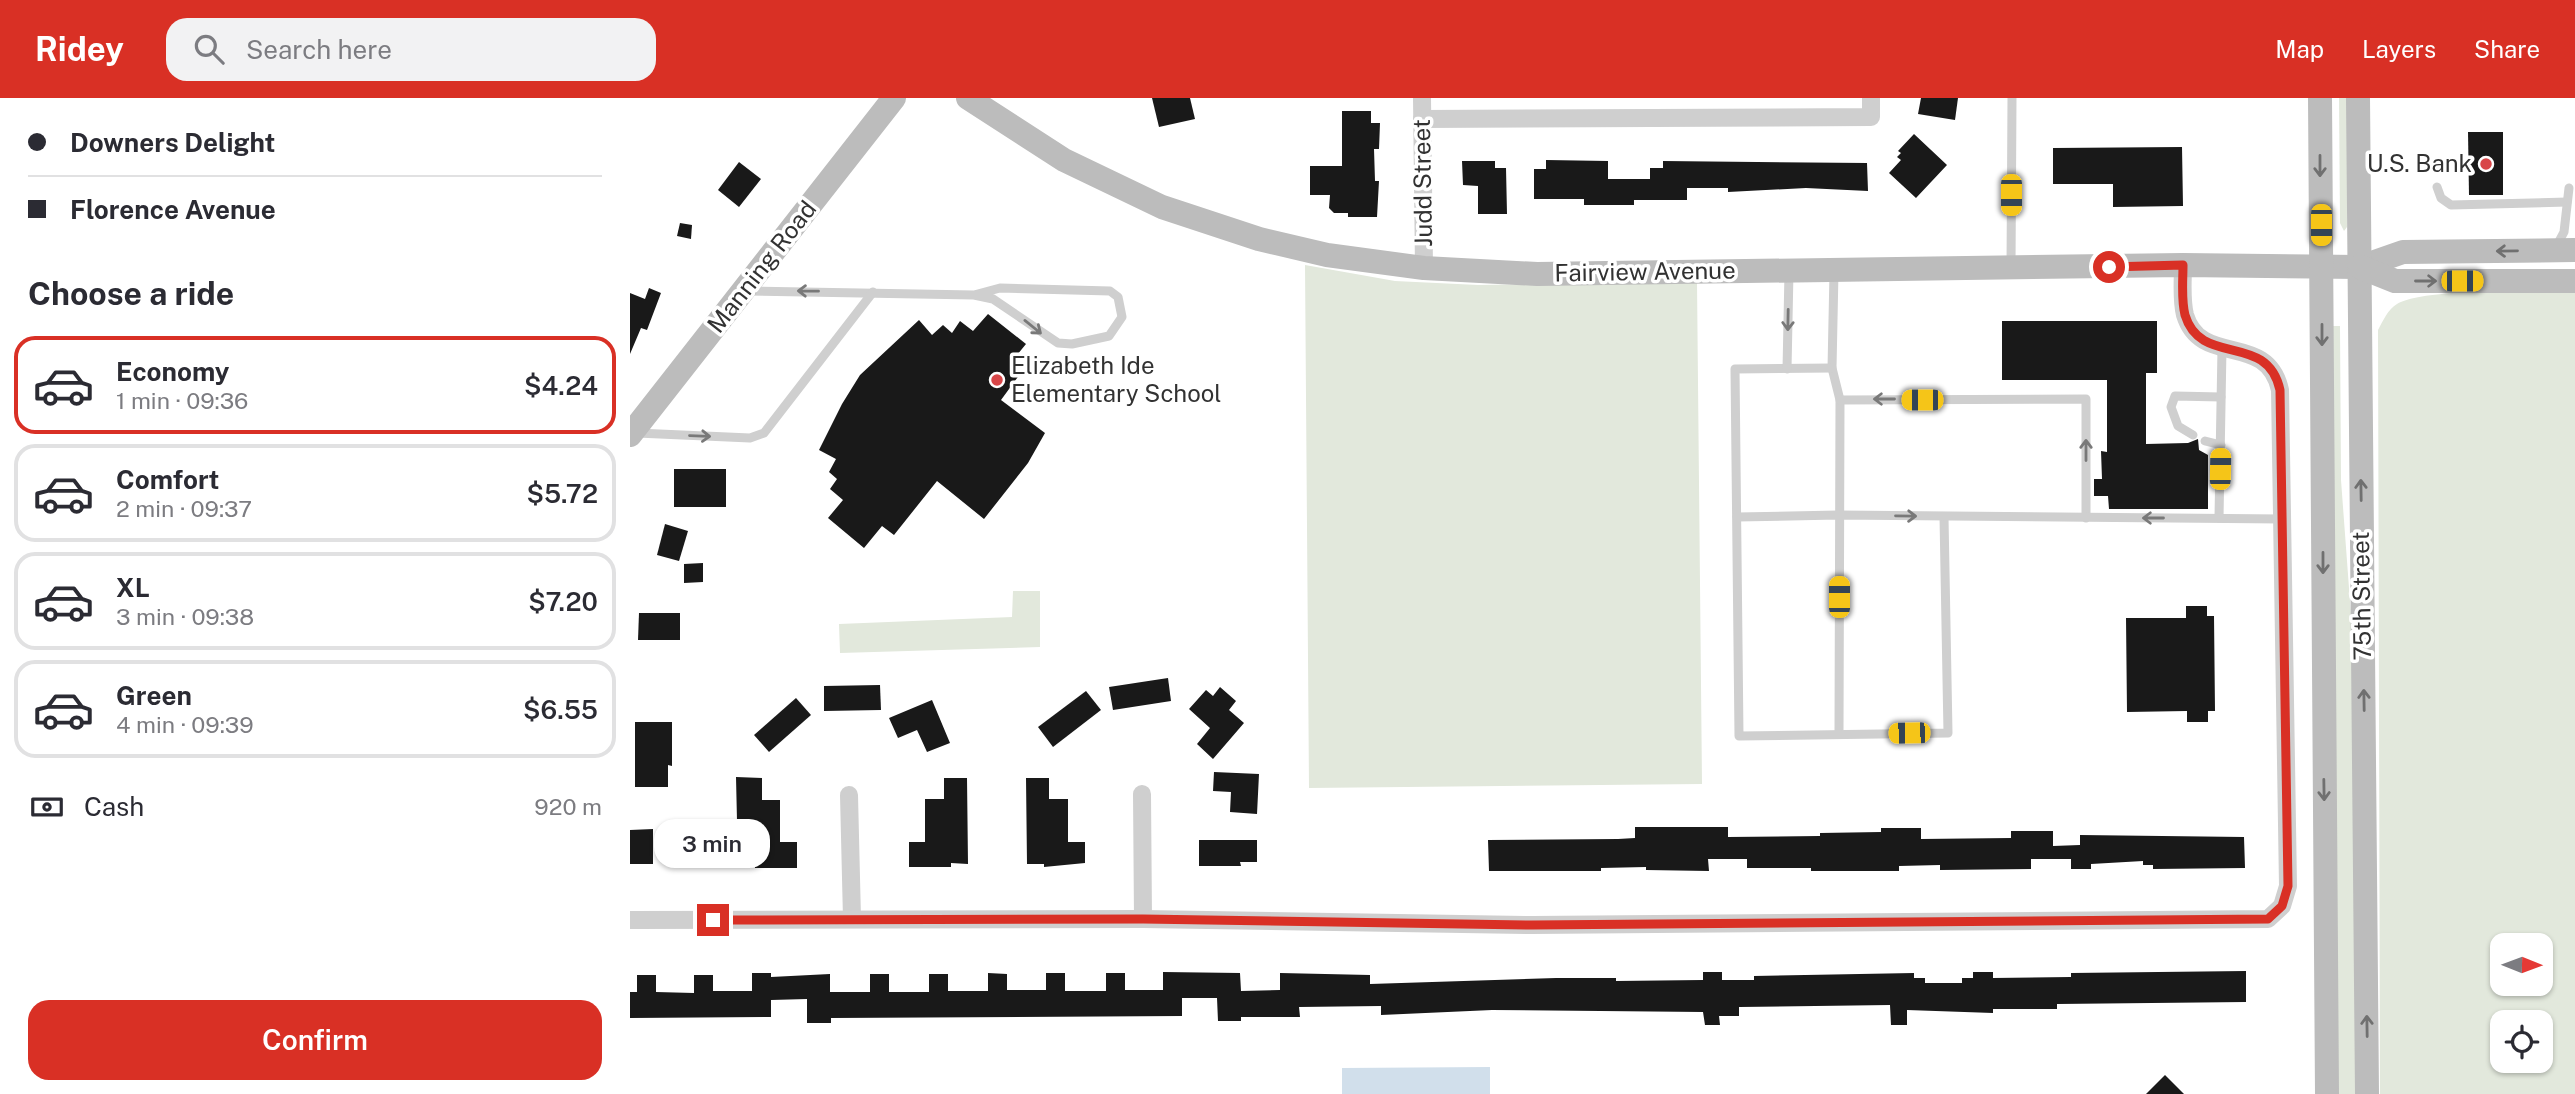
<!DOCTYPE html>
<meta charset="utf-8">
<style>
body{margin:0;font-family:"Public Sans",sans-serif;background:#f2f2f3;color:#2b2b33;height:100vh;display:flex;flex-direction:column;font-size:26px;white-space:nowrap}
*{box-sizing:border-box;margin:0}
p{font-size:23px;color:#7c7c81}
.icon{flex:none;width:38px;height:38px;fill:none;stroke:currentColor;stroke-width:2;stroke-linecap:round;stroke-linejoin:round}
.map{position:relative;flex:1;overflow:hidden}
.sheet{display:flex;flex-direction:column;background:#fff;width:630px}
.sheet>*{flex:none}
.top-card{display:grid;align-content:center;height:154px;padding:0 28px;background:#fff}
.needle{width:46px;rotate:91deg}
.buttons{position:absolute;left:1860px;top:835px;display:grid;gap:14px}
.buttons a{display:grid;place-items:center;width:63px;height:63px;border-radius:14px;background:#fff;box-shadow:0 2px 5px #0004;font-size:35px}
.end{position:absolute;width:32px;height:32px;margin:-16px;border:9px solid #d93025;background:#fff;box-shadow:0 0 0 4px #fff}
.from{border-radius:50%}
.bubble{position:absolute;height:49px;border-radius:21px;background:#fff;box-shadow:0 2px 5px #0004;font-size:23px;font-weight:600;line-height:49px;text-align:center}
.car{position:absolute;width:21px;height:42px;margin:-21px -10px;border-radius:9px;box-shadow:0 0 5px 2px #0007;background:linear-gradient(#f5c518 24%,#345 0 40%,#f5c518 0 76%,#345 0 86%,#f5c518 0)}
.top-card b{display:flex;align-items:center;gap:24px;height:66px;font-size:26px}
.top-card b+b{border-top:2px solid #e1e1e2}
.top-card i{width:18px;height:18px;background:#2b2b33}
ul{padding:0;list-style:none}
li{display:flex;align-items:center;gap:21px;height:98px;margin:0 14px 10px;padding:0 14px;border:4px solid #e1e1e2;border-radius:21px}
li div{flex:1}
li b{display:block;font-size:26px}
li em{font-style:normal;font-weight:600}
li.current{border-color:#d93025}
li>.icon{width:63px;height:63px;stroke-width:1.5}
h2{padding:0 28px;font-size:32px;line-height:84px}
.pay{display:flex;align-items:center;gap:18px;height:77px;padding:0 28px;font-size:26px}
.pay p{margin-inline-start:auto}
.primary-button{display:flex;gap:14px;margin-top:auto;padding:14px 28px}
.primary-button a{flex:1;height:80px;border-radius:21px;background:#d93025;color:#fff;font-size:28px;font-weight:600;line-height:80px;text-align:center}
header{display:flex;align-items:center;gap:42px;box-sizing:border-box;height:98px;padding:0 35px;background:#d93025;color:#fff}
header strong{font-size:33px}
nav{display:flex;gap:38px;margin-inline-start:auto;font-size:24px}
.search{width:490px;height:63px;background:#f2f2f3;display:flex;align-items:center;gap:18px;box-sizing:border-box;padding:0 24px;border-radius:21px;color:#7c7c81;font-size:26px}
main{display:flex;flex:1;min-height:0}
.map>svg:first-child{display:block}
</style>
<header>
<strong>Ridey</strong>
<div class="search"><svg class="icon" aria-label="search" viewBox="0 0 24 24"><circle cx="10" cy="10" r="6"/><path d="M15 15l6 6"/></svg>Search here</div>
<nav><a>Map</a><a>Layers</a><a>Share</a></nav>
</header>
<main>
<section class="sheet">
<div class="top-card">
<b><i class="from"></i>Downers Delight</b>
<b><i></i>Florence Avenue</b>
</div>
<h2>Choose a ride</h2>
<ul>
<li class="current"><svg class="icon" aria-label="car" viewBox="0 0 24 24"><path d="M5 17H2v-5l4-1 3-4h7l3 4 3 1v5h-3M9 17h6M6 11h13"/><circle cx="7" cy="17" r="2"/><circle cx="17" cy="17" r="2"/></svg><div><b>Economy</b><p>1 min · 09:36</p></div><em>$4.24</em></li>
<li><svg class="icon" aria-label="car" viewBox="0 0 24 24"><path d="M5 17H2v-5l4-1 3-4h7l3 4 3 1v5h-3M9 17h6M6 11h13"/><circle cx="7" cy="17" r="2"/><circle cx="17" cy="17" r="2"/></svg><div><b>Comfort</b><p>2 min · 09:37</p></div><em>$5.72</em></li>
<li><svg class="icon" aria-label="car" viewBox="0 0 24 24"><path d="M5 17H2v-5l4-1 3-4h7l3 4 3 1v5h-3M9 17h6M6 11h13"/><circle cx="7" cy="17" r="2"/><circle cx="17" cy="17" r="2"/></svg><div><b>XL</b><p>3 min · 09:38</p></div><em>$7.20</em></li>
<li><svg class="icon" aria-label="car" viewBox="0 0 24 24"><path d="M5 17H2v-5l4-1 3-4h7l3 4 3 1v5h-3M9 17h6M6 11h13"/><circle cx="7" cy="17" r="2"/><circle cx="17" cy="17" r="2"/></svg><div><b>Green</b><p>4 min · 09:39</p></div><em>$6.55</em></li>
</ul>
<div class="pay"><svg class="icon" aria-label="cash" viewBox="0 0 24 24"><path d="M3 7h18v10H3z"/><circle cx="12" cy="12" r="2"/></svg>Cash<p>920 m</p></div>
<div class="primary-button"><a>Confirm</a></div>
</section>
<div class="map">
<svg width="1945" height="996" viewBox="0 0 1945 996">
<rect width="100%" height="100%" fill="#fff"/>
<g fill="#e2e8dc" fill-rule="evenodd">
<polygon points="1709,0 1719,0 1717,129 1714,133 1710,125"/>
<polygon points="675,167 765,183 848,187 1067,184 1072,686 679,690"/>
<path d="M1945 192V996H1750L1748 232C1753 223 1758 211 1767 206 1795 190 1908 193 1945 192ZM1872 847H1911V886H1872ZM1872 924H1911V962H1872Z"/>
<polygon points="1702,228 1710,228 1711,382 1723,544 1726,996 1708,996"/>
<polygon points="383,493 410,493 410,549 210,555 209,526 382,519"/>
</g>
<polygon fill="#d1dfeb" points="860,969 860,996 712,996 712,970"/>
<g fill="#191919">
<polygon points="522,0 560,0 565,21 529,29"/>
<polygon points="1291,0 1328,0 1325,22 1288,16"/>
<polygon points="712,13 741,13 741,25 750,25 749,51 744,51 745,83 749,83 747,119 718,119 718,115 704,115 699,110 700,97 680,97 680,68 712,68"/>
<polygon points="1838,34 1873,34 1873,97 1839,97"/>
<polygon points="1284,36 1317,67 1286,100 1259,75 1271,62 1267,59 1271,55 1268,53"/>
<polygon points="1552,49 1553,108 1483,109 1483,86 1423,86 1423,50"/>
<polygon points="916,62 978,63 978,81 1020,81 1020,70 1033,70 1033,63 1237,65 1238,93 1176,90 1098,94 1098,90 1057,90 1057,102 1004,102 1004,107 954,107 954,101 904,101 904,71 916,71"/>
<polygon points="832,63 865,63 865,70 876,70 877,116 848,116 848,88 833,87"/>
<polygon points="109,64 131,81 109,109 88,92"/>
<polygon points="50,125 62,127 61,141 47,138"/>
<polygon points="19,190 31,195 17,232 11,230 0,256 0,195 15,201"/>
<polygon points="358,216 396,246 382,263 393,272 371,302 415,335 398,365 354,421 307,383 264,437 252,428 234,450 198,420 213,402 200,391 207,381 199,374 206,361 189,352 212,306 230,277 289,222 302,237 313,227 322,235 330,223 343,233"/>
<polygon points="1372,223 1527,223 1527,275 1516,275 1516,346 1558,345 1568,341 1569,352 1578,357 1578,411 1479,411 1478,398 1464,398 1464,381 1472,381 1471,353 1477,354 1477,282 1372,282"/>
<rect x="44" y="371" width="52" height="38"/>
<polygon points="35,426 58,433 49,463 27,457"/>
<polygon points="73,465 73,484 54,485 54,466"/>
<polygon points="1556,508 1577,508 1577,518 1584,518 1585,613 1578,613 1578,624 1557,624 1557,613 1497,614 1496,520 1556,520"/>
<polygon points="9,515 50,515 50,542 8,542"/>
<polygon points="538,580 541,603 483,612 479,589"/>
<polygon points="250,587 251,612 194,613 194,588"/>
<polygon points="590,589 606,603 599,612 614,625 583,661 567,646 580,630 559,611 576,592 583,598"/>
<polygon points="456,593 471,612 423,649 408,629"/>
<polygon points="166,600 181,617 139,654 124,637"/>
<polygon points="302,602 320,645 297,654 287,632 268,640 259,620"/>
<polygon points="5,624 42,624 42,668 38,667 38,689 5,689"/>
<polygon points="584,674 629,676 627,716 600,714 601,694 583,693"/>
<polygon points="106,679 132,680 132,702 150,702 150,744 167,744 167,770 125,770 125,767 108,767"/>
<polygon points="314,680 337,680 338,766 321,765 321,769 279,769 279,744 295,744 295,701 314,701"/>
<polygon points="396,680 419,680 419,701 438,701 438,744 455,744 455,765 414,769 414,766 397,766"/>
<polygon points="1005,729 1098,729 1098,739 1190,738 1190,735 1251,734 1251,730 1291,730 1291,741 1381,740 1381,733 1423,733 1423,748 1450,747 1450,737 1614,739 1615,770 1523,771 1523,767 1513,767 1513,763 1461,766 1461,771 1441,771 1441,761 1401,761 1401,771 1310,772 1310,767 1269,768 1269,773 1181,773 1181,770 1117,770 1117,761 1078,761 1079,773 1016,772 1016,769 971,770 971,773 859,773 858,742 988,741 1005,740"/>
<polygon points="23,731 23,766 0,766 0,732"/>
<polygon points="569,742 627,742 627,764 610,764 611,768 569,768"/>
<polygon points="1616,873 1616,904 1427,906 1427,911 1363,911 1363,915 1277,912 1277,927 1261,927 1260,907 1109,909 1109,918 1089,918 1090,927 1075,927 1073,914 862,912 751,917 751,908 669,909 670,919 611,919 611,923 588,923 587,900 552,900 552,918 201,920 201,925 177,925 177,901 141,902 141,919 0,920 0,894 7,894 7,877 26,877 26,894 64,895 64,877 83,877 83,893 122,893 122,875 141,875 141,879 200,876 200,894 240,894 240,876 259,876 259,894 299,894 299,876 318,876 318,893 358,893 358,875 377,876 377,892 416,892 416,875 435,875 435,893 476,893 476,875 495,875 495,892 533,892 533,874 610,875 611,893 650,892 650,875 740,877 740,886 926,880 986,880 986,883 1073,882 1073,874 1092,874 1092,882 1124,882 1124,878 1284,875 1284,880 1295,880 1295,885 1332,885 1332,880 1343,880 1343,874 1363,874 1363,880 1441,879 1441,875"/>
<polygon points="1535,977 1554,996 1516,996"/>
</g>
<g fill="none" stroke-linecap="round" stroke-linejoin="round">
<g stroke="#cfcfcf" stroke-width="9">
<polyline points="1807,89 1811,100 1821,107 1937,104"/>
<polyline points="1926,149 1934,134 1939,90"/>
<polyline points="1381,168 1382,0"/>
<polyline points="1204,174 1202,270 1210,302 1209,636"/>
<polyline points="117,193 344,197 363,201 428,245 442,246 479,238 492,219 488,199 480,193 370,190 344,197"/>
<polyline points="1202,270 1105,271 1109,638 1318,635 1314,419"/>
<polyline points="1157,271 1159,174"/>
<polyline points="1210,302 1456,301 1456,420"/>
<polyline points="7,335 120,340 134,335 243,194"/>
<polyline points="1563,337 1548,328 1541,309 1545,298 1591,299"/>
<polyline points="1575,343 1591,347"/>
<polyline points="1107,419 1208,417 1652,421"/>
<polyline points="1589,420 1592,250"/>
</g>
<g stroke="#cfcfcf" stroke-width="18">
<polyline points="792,0 794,170"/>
<polyline points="792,21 1241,19 1241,0"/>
<polyline points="512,696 513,821"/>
<polyline points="219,697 222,821"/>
<path d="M0 822 513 821 902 827 1638 821 1652 808 1658 788 1650 292C1637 233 1571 270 1555 217 1551 201 1553 183 1553 167"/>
</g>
<g stroke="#bcbcbc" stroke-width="24">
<polyline points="338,0 434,62 532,109 629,141 697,157 794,170 907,176 1553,167 1730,169 1773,154 1945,152"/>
<polyline points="1690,0 1697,996"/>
<polyline points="1728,0 1737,996"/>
<polyline points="1730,169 1765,183 1945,183"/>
<polyline points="0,337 264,0"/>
</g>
</g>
<defs><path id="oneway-shaft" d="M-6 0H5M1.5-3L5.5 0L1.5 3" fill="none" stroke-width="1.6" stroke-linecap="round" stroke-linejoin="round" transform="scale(1.75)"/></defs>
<g stroke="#707070">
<use href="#oneway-shaft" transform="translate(1690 68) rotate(90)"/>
<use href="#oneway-shaft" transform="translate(1877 153) rotate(179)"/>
<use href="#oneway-shaft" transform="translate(1796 183)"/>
<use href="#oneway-shaft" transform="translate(1692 237) rotate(90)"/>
<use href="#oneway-shaft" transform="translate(1731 392) rotate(-91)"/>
<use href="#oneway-shaft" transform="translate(1693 465) rotate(90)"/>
<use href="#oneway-shaft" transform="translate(1734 602) rotate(-91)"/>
<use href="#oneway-shaft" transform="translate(1694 692) rotate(89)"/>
<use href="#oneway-shaft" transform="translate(1737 928) rotate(-91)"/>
</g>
<g stroke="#797979">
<use href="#oneway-shaft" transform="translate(178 193) rotate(-179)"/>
<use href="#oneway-shaft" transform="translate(1158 222) rotate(91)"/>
<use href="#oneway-shaft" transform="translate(403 229) rotate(39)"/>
<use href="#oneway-shaft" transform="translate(1254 301) rotate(180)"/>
<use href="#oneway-shaft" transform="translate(70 338) rotate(2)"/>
<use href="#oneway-shaft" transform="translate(1456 352) rotate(-90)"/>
<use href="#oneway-shaft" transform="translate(1276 418) rotate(1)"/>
<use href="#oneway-shaft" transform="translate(1523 420) rotate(-180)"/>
</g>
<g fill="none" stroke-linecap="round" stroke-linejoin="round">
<path stroke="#d93025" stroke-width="9" d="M83 822 513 821 902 827 1638 821 1652 808 1658 788 1650 292C1637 233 1571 270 1555 217 1551 201 1553 183 1553 167L1479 169"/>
</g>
<g fill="#d84648" stroke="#fff" stroke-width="2.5">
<circle cx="1856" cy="66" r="7"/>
<circle cx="367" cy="282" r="7"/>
</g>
<g text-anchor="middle" stroke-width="7" stroke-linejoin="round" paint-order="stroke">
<g font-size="24" fill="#323232" stroke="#fff" text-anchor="end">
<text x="1842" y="74">U.S. Bank</text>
<text x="381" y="276" text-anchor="start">Elizabeth Ide<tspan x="381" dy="28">Elementary School</tspan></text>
</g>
<g font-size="24" fill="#323232" stroke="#fff">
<text transform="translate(793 85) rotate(-91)" y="8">Judd Street</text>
<text transform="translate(132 169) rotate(-52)" y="8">Manning Road</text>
<text transform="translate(1015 174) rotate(-1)" y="8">Fairview Avenue</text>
<text transform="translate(1732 498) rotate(-91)" y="8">75th Street</text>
</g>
</g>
</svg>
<div class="buttons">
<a><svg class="needle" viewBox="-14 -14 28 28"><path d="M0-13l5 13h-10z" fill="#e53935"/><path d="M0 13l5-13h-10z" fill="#7c7c81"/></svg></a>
<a><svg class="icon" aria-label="locate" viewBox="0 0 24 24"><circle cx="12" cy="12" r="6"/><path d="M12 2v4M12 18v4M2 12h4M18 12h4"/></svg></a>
</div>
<i class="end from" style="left:1479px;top:169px"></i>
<i class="end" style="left:83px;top:822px"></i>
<div class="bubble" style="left:24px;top:721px;width:116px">3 min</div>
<i class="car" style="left:1381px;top:97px;rotate:180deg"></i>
<i class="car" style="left:1691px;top:127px;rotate:180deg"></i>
<i class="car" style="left:1832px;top:183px;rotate:90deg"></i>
<i class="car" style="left:1292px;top:302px;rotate:270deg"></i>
<i class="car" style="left:1590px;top:371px;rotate:1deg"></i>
<i class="car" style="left:1209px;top:499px;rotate:0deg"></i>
<i class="car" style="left:1279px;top:635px;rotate:269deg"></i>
</div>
</main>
